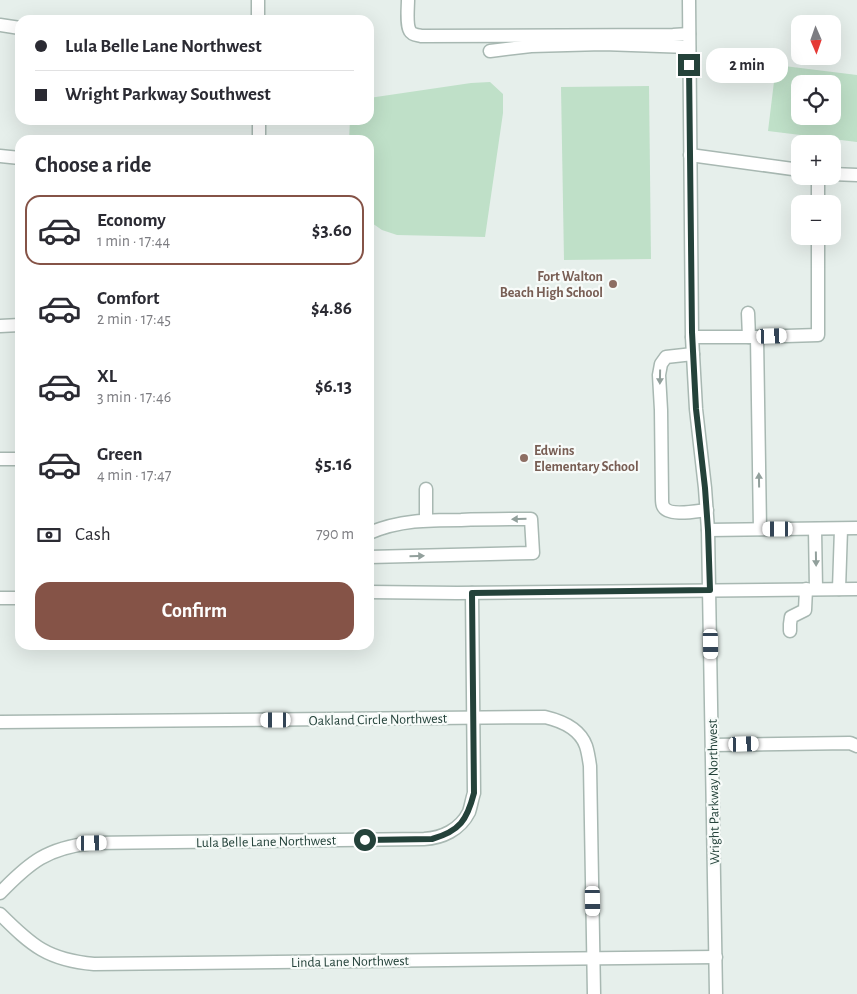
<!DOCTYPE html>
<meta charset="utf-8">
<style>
body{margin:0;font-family:"Alegreya Sans",sans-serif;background:#f2f2f3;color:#2b2b33;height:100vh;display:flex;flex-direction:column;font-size:19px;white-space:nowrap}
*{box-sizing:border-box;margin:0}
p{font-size:16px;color:#7c7c81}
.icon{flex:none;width:28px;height:28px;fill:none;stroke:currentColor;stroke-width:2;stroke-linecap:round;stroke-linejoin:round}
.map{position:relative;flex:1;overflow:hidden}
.sheet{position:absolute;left:15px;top:135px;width:359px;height:515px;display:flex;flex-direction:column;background:#fff;border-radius:15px;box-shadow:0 5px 20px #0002}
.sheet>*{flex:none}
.guide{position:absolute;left:15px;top:15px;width:359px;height:110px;border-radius:15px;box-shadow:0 5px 20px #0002;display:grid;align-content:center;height:110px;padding:0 20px;background:#fff}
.needle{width:32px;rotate:178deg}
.buttons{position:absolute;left:791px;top:15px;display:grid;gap:10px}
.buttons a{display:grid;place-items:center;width:50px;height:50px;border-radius:10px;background:#fff;box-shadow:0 5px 20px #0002;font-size:25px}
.end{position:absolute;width:22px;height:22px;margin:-11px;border:6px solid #24423a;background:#fff;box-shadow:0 0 0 2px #fff}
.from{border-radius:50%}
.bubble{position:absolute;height:35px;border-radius:15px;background:#fff;box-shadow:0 5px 20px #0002;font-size:16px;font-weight:600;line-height:35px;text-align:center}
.car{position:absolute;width:15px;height:30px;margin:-15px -8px;border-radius:6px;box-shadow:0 0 4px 1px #0007;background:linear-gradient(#fff 24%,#345 0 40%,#fff 0 76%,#345 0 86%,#fff 0)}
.guide b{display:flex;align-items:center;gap:18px;height:48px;font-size:19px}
.guide b+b{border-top:1px solid #e1e1e2}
.guide i{width:12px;height:12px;background:#2b2b33}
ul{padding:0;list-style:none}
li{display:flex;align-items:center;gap:15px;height:70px;margin:0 10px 8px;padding:0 10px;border:2px solid transparent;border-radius:15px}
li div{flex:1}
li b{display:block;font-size:19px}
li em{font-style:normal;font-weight:600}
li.on{border-color:#855347}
li>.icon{width:45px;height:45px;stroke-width:1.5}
h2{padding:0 20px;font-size:22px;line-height:60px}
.pay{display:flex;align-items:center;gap:12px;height:55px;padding:0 20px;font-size:19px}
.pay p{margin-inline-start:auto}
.button{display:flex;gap:10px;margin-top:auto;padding:10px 20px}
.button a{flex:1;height:58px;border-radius:15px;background:#855347;color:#fff;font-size:20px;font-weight:600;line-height:58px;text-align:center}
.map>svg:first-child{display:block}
</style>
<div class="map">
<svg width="857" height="994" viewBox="0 0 857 994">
<rect width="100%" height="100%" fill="#e6efeb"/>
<g fill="#bfe0c8" fill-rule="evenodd">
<path d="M776 65 857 75V142L768 131ZM800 84H832V116H800Z"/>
<polygon points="490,82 503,94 503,113 485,237 397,235 382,230 369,221 369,140 349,140 350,120 369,120 369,98 471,83"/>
<polygon points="649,86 651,259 564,260 561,87"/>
</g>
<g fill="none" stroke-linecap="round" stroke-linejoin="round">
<defs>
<g id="minor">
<polyline points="258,0 258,20"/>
<path d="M408 0C408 7 406 25 410 31 412 35 417 35 421 36L673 35 689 34"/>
<polyline points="689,0 692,337 696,409 705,488 708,530 716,994"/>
<polyline points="0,25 20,28"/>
<polyline points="490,51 531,46 603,44 689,47"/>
<polyline points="259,120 259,140"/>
<polyline points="690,155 800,170"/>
<polyline points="0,156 20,158"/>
<polyline points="832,174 857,175"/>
<polyline points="818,176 818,204"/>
<polyline points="748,313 749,337"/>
<polyline points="0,326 20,325"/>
<polyline points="692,337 757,337 818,335 818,236"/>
<polyline points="757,337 760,529"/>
<path d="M693 354 666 357 661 364 659 375 661 410 662 498C662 501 662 504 663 506 668 517 697 511 707 510"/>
<polyline points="0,459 20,459"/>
<polyline points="426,489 426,520"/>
<polyline points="815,529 816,589"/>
<polyline points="708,530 857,528"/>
<path d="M369 533C400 520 427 520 461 520 484 519 508 519 531 519L533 553 369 557"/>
<polyline points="839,589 841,529"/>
<polyline points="369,592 457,593 857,589"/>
<polyline points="0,598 20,598"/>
<polyline points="790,631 790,624 791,617 805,610 806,589"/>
<path d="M0 722 545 717C562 721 580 729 586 746 588 752 589 759 590 766L594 994"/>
<polyline points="713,745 850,743 857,746"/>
<path d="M0 893C30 862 47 848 92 843L424 839C442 838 460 830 469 812 471 806 472 799 474 793L472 593"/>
<path d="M0 914C32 946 48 960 94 964L716 957"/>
</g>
</defs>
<use href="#minor" stroke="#a8b8b2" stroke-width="15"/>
<use href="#minor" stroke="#fff" stroke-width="12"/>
</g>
<defs><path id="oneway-solid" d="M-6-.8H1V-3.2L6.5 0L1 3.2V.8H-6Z" transform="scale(1.25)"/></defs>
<g fill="#92a09c">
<use href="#oneway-solid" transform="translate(660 377) rotate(91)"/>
<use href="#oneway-solid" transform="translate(759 480) rotate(-91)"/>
<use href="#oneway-solid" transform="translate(519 519) rotate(179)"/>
<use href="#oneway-solid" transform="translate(417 556) rotate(-1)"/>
<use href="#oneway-solid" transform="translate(816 559) rotate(89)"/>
</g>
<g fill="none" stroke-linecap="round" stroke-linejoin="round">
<path stroke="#24423a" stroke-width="6" d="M365 840 432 839C460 831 467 820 474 793L472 593 710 590 708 530 705 488 696 409 692 332 689 65"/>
</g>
<g fill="#8d6e63" stroke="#f7fbf9" stroke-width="2">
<circle cx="613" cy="284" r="5"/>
<circle cx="524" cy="458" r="5"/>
</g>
<g text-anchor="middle" stroke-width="4.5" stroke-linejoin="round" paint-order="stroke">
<g font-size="14" font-weight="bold" fill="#785e54" stroke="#f7fbf9" text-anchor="end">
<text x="603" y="281">Fort Walton<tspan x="603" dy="16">Beach High School</tspan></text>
<text x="534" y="455" text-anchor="start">Edwins<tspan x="534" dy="16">Elementary School</tspan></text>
</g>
<g font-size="14" fill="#24423a" stroke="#f7fbf9">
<text transform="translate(378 719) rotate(-1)" y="5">Oakland Circle Northwest</text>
<text transform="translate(713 792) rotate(-91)" y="5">Wright Parkway Northwest</text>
<text transform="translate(266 841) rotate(-1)" y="5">Lula Belle Lane Northwest</text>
<text transform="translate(350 961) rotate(-1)" y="5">Linda Lane Northwest</text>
</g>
</g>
</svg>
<div class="buttons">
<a><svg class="needle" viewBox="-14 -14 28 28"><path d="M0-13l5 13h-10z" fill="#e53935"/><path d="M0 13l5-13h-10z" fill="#7c7c81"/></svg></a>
<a><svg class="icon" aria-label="locate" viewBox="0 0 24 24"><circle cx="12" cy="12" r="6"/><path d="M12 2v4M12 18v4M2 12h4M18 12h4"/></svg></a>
<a>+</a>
<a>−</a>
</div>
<i class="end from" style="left:365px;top:840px"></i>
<i class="end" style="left:689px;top:65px"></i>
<div class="bubble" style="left:706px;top:48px;width:82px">2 min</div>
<i class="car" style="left:772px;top:336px;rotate:88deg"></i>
<i class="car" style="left:778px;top:529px;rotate:270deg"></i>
<i class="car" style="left:711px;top:644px;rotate:179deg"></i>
<i class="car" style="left:276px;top:720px;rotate:270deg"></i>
<i class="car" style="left:744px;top:744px;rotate:88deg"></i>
<i class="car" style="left:92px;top:843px;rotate:89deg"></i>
<i class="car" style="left:593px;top:901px;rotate:179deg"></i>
<div class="guide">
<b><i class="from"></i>Lula Belle Lane Northwest</b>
<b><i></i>Wright Parkway Southwest</b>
</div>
<section class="sheet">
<h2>Choose a ride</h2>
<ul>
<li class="on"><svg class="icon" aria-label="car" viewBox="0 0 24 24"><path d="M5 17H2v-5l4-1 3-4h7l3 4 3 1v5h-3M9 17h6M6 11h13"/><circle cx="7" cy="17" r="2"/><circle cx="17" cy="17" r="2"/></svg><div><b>Economy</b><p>1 min · 17:44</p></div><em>$3.60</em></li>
<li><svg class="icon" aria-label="car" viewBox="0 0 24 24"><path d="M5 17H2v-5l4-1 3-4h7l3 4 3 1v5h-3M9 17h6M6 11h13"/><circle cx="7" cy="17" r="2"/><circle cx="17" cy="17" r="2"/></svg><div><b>Comfort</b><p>2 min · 17:45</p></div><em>$4.86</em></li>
<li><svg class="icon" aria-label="car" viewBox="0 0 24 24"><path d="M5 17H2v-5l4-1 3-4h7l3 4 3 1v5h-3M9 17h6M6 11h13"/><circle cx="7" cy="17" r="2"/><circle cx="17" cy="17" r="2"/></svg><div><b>XL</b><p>3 min · 17:46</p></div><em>$6.13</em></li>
<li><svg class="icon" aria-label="car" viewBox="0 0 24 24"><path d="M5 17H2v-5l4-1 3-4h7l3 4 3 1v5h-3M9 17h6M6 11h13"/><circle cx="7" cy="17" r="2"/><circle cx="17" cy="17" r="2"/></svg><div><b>Green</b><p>4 min · 17:47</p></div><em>$5.16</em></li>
</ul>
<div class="pay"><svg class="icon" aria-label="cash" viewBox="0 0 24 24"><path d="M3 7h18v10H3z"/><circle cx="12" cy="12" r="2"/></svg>Cash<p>790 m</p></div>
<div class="button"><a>Confirm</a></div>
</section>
</div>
